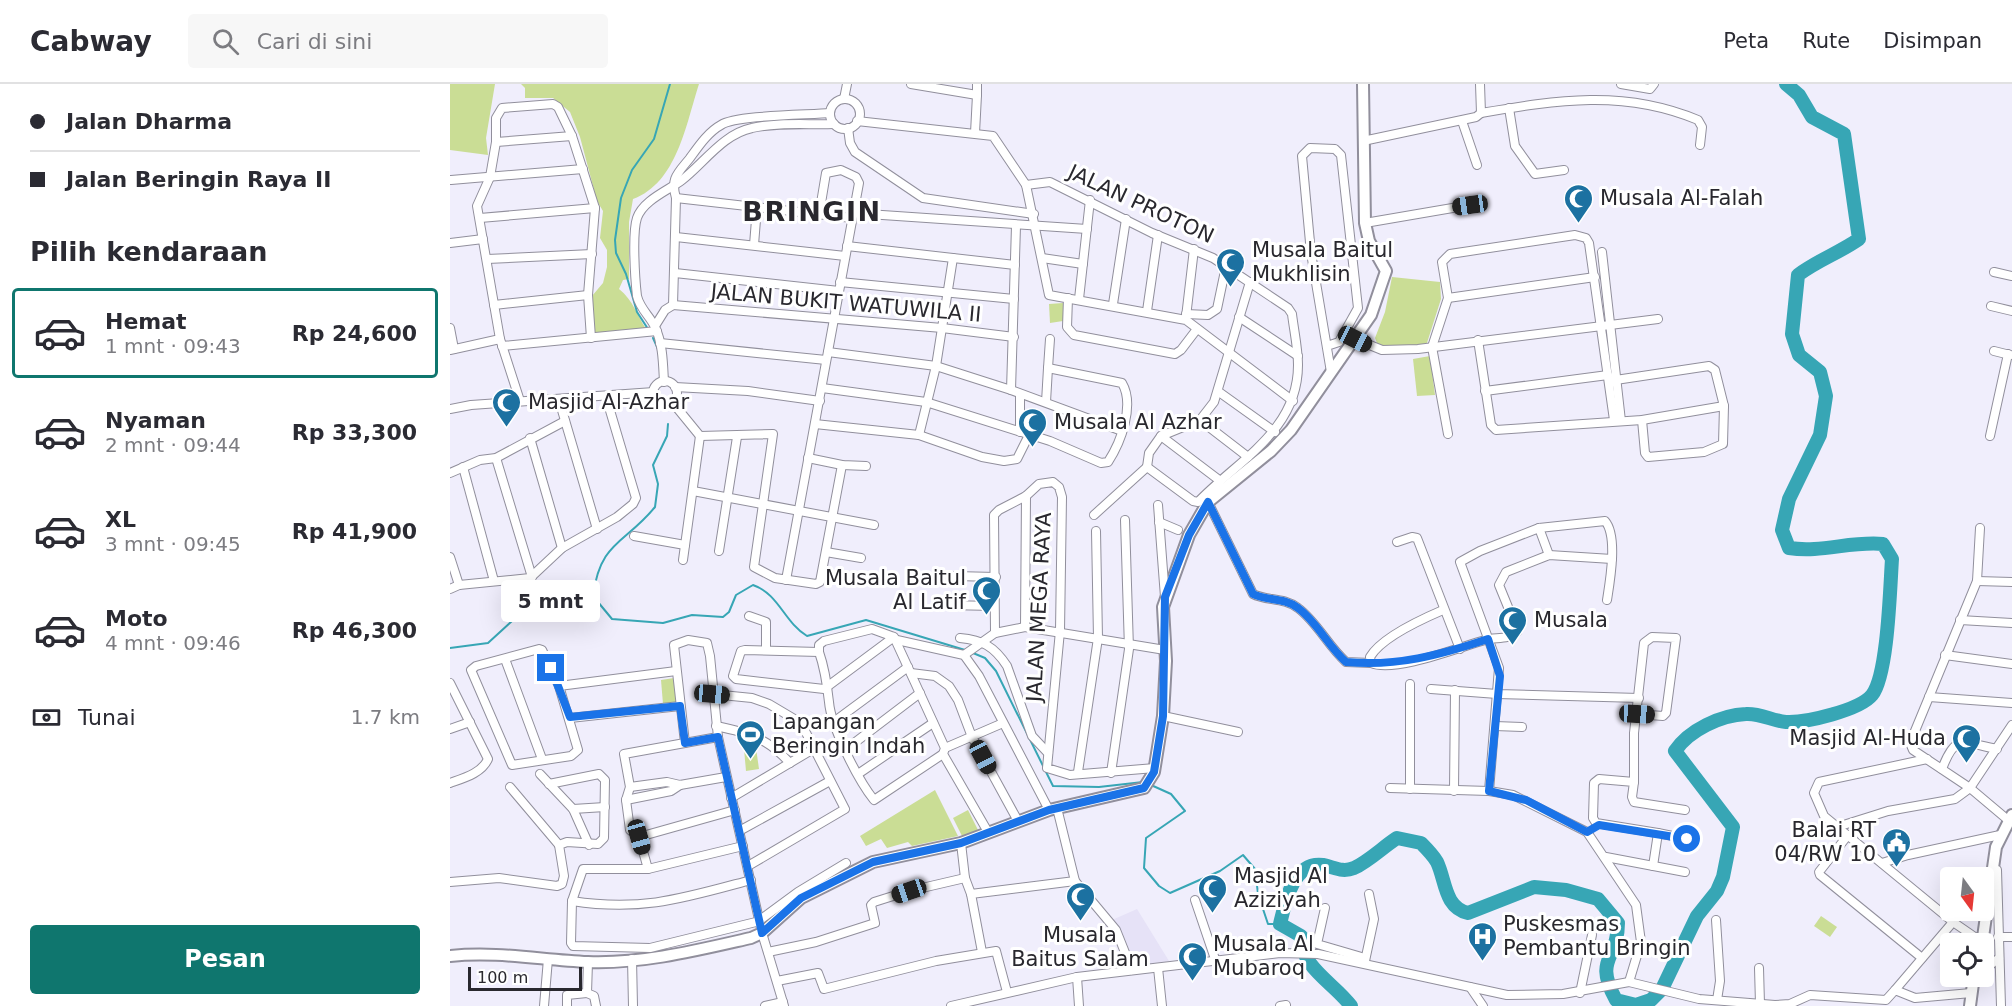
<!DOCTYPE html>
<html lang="id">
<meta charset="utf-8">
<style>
body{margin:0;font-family:"DejaVu Sans",sans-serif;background:#f7f7f7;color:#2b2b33;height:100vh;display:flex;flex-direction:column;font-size:22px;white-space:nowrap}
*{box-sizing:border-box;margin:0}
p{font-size:20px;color:#7c7c81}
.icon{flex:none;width:33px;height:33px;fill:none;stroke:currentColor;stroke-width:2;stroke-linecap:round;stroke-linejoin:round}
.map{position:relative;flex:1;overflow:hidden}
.sheet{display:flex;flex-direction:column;background:#fff;width:450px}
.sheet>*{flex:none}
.banner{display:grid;align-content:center;height:132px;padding:0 30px;background:#fff}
.needle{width:39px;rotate:165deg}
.fabs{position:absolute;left:1490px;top:783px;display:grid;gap:12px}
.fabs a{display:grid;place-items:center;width:54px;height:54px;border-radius:6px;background:#fff;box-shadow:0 6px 24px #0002;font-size:30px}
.scale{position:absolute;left:18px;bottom:15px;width:114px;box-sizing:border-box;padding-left:6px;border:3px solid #29282e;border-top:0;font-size:16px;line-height:21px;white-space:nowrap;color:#29282e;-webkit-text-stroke:4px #fff;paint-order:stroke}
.end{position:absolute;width:27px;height:27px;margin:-14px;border:8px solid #1a73e8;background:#fff;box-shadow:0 0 0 3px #fff}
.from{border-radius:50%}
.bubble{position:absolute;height:42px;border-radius:6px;background:#fff;box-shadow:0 6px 24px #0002;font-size:20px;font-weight:700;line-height:42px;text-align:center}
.car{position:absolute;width:18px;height:36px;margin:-18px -9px;border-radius:8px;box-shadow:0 0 4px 2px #0007;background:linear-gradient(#222 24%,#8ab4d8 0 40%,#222 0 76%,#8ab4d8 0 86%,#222 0)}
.banner b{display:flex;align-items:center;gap:21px;height:57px;font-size:22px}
.banner b+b{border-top:2px solid #e1e1e2}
.banner i{width:15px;height:15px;background:#2b2b33}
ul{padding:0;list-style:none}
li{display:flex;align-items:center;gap:18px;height:90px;margin:0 12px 9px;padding:0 18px;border:3px solid transparent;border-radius:6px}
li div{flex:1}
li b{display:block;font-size:22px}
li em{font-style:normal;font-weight:700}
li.selected{border-color:#0f766e}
li>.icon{width:54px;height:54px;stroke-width:1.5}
h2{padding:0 30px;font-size:27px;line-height:72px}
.pay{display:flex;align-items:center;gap:15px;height:66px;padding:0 30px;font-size:22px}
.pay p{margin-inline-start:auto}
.primary-button{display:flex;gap:12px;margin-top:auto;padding:12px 30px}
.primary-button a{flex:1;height:69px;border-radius:6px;background:#0f766e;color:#fff;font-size:24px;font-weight:700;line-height:69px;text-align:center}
header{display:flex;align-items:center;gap:36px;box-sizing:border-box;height:84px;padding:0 30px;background:#fff;border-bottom:2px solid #e1e1e2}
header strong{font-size:28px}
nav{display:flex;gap:33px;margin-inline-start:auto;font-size:21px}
.search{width:420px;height:54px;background:#f7f7f7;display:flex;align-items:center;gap:15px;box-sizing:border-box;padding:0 21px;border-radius:6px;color:#7c7c81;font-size:22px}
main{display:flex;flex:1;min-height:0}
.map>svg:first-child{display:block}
</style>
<header>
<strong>Cabway</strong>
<div class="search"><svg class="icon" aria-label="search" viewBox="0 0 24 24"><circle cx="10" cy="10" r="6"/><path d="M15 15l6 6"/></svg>Cari di sini</div>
<nav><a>Peta</a><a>Rute</a><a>Disimpan</a></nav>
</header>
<main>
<section class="sheet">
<div class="banner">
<b><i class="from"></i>Jalan Dharma</b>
<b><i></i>Jalan Beringin Raya II</b>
</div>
<h2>Pilih kendaraan</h2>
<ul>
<li class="selected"><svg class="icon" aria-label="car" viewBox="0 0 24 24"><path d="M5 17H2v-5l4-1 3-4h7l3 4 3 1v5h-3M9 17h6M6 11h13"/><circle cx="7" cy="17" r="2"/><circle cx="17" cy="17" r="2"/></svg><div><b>Hemat</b><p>1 mnt · 09:43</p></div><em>Rp 24,600</em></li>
<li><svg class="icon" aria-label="car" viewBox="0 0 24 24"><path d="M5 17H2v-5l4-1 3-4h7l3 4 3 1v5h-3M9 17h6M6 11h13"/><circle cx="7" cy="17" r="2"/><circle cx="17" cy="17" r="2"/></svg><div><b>Nyaman</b><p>2 mnt · 09:44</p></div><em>Rp 33,300</em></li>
<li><svg class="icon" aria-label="car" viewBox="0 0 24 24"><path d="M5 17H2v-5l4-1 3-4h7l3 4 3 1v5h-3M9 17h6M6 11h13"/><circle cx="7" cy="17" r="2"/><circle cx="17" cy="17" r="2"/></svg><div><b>XL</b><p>3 mnt · 09:45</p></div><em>Rp 41,900</em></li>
<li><svg class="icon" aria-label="car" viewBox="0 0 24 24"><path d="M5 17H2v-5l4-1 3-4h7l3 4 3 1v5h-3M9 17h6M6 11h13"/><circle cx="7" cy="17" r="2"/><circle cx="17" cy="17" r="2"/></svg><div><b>Moto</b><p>4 mnt · 09:46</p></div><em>Rp 46,300</em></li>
</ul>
<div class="pay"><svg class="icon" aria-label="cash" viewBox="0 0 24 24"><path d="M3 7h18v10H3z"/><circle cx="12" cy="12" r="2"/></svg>Tunai<p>1.7 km</p></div>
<div class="primary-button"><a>Pesan</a></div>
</section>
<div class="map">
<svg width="1562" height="922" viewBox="0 0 1562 922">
<rect width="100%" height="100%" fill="#f0eefc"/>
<polygon fill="#e6e2f7" points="687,825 719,877 684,884 675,857 662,836"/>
<g fill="#cadd95">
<polygon points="0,0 45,0 36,54 38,71 0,66"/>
<path d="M71 0H249C236 40 227 99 183 115L179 138V195L173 196 169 205C183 216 187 231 196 245L145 250 142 212 153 199 157 183V166L150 154 153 127 147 117 130 53 120 28 103 14H75V4Z"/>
<polygon points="942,193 990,198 991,215 976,262 929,264 925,254 935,228"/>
<polygon points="613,219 613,237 600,239 599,220"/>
<polygon points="980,272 985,311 967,312 963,275"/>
<polygon points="224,594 227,618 213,620 211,596"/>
<polygon points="306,664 309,685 296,687 294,665"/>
<polygon points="485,706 508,752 462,762 458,758 437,764 431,755 416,762 410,752"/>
<polygon points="518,726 528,746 513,754 503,734"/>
<polygon points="1371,832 1387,843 1380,853 1364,842"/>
</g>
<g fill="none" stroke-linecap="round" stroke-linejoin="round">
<g stroke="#37a6b5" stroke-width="2">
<polyline points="198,245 187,228 176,190 166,169 165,156 171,114 182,86 204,55 220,0"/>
<polyline points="203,254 208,265"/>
<path d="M143 512C150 457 175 460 205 423L208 400 203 381 217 352 218 340"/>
<path d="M0 564 38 559 73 527 104 519 131 507 143 512 162 535 213 539 242 531 273 533 279 528 286 511 303 501C329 510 334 538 357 552L416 536 515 566"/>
<polyline points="523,569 535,574 546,587 603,702 649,703 693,698"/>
<polyline points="701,701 721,710 735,727 696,754 694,784 709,802 720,809 770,787 793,771 805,785 808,810 818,840 830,840"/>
</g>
<path stroke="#37a6b5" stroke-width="14" d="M901 922C884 899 850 883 851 852L830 840C835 819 843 777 873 781 884 783 892 789 904 784 919 777 933 763 947 754L971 759C977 765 983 771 987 778 996 797 994 823 1018 829L1084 803 1116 806 1148 815 1168 839C1168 876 1143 874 1166 916L1186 921 1201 916 1212 905 1247 832 1267 807 1273 793 1283 743 1225 667C1239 646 1271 631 1296 630 1310 629 1323 637 1336 638 1356 639 1410 626 1422 611 1438 591 1440 503 1442 475L1433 460C1400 457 1372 469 1339 464L1332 446 1339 415 1370 351 1376 312 1370 288 1349 271 1342 250 1348 191C1368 176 1389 169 1409 155L1394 50 1362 33 1349 11 1336 0"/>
<defs>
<g id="street">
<polyline points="461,0 527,11 527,0"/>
<path d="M1030 0 1031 29C1107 16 1174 5 1248 36L1252 43 1250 61"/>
<polyline points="1171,0 1200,5 1204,0"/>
<polyline points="394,15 397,0"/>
<circle cx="395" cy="30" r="15"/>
<polyline points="1059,24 1065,62 1085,90 1114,86"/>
<polyline points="407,37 543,52 576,101 599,211 736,236 843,317"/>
<polyline points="1012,37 1027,81"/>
<polyline points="398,44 400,59 405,68 473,114 584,130"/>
<polyline points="525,49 527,11"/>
<polyline points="913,57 1026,33 1031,29"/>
<polyline points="46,58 122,52"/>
<polyline points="1,96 133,85"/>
<path d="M576 101 600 98 702 149 763 174 838 224 842 230C844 247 848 264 848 281 848 347 788 376 748 418L743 417 697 383"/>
<polyline points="226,114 402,134"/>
<polyline points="403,129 637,145"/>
<polyline points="30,134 145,124"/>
<polyline points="915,139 1020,121"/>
<polyline points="226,153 395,172"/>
<polyline points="0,159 33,155"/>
<polyline points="304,161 307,123"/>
<polyline points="397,162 565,181"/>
<polyline points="1152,168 1171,337"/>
<polyline points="592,174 633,180"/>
<polyline points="37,175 142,170"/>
<polyline points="1544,188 1562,192"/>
<polyline points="225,189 389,207"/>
<polyline points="390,198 564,215"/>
<polyline points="618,214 617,243 624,251 725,270 731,266 747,245"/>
<polyline points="998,214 1145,193"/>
<polyline points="629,215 640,116"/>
<polyline points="663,220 676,135"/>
<polyline points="44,221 138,211"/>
<polyline points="223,221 492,244 564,253"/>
<polyline points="1541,222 1562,227"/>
<polyline points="697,227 708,151"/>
<polyline points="736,230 758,231 767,225 776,182"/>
<polyline points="736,233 744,165"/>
<polyline points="789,233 848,272"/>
<path d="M205 242 215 226 223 221 226 114C220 94 228 89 240 74 248 63 258 48 271 41 286 31 358 31 380 29"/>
<polyline points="0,244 4,265"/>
<polyline points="905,255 932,266 968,265 1208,235"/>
<polyline points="1028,256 1041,341 1046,346 1192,336 1274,322 1265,286 1259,282 1159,297"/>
<polyline points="210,259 376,276"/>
<polyline points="52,262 207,247"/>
<polyline points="877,262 889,258 908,224 891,71 885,65 860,64 852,72 861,169 881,288"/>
<polyline points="0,266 50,255"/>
<polyline points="1544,267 1560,271"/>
<polyline points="378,268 486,282 561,306 672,347"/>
<polyline points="598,284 600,255"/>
<circle cx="215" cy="309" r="12"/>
<path d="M214 298C213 280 213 260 205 243 200 232 190 225 187 212 185 195 182 149 187 134 193 116 219 106 232 96 254 79 273 50 302 44 328 38 358 41 384 40"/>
<polyline points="225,303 298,307 370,317"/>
<path d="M372 304 476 318 600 357 651 379 658 378C671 358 685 321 672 299L598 284 596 318"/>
<polyline points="561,306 566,142"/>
<polyline points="1035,307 1158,291"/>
<polyline points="769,308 825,348"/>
<polyline points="109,316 147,445"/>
<polyline points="70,317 50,255 27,122 40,93 46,58 46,34 52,24 103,20 108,23 122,52 145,124 138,211 141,254"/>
<polyline points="223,319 250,352"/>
<polyline points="0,325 21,321 204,308"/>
<polyline points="750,336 798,373"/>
<polyline points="1192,336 1195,369 1198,373 1254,368 1273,360 1274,322"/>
<polyline points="365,340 469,351 532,373 554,377 567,375 579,351"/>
<polyline points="570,348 570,311"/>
<polyline points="998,350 982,263 998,214 992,178 1000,170 1125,151 1136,154 1139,159 1164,336"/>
<polyline points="469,351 486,282 503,174"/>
<polyline points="250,352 323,350 304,483 325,494 366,500 370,498 392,381"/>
<polyline points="711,352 769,396"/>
<polyline points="1540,352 1558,270"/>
<polyline points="80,354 112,464"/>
<polyline points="46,374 82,493"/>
<polyline points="358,374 392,381 416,382"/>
<polyline points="13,383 44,497"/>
<polyline points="697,383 699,369 711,352 750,336 764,318 800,198"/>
<polyline points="0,389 30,376 46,374 115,337"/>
<polyline points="243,407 424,441"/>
<path d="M758 418 803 510C816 517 834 513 848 524 867 538 878 562 896 578L921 579"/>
<polyline points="708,421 715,513"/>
<polyline points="644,431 697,383"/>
<polyline points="709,438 728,446"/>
<polyline points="1089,444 1099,471"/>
<polyline points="1530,444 1527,497 1460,659 1463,666 1520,704 1558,736"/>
<polyline points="184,452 235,461"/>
<polyline points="947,458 962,453 967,454 1010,565"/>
<polyline points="269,467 287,353"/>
<polyline points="376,468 411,474"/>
<polyline points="0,473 9,501"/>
<polyline points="233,476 250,352"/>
<polyline points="505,492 546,493"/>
<polyline points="336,496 409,99 406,93 391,86 376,89 369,131"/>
<polyline points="1527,497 1562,498"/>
<polyline points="0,505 9,501 80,494 112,464 167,433 183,420 186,414 156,313"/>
<polyline points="496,521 544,522"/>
<path d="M993 526C972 535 931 554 920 573L921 579C945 589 1010 563 1035 556 1046 553 1058 556 1067 548V545L1049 501 1056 488 1099 471 1162 475"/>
<polyline points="299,532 316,538 316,566"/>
<polyline points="1510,536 1562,539"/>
<polyline points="575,543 576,412"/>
<polyline points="545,549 544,431 549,426 576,412 589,400 603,398 609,403 612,413 610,547 597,684 620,691 705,684"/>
<polyline points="444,553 374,605 286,595 283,592 291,567 295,566 369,568 369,561 374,557 422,545 444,553 495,664 493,670 538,748"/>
<path d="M510 554C532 556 544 562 557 582L582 652 598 669"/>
<polyline points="447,556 514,571 529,592 599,726"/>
<polygon points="89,565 92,566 109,602 128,666 121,672 62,681 21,586 26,582"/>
<path d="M369 568C375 585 377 600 379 618 381 643 408 696 424 716L493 670"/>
<polyline points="514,571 545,549 575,543 715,566"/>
<polyline points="1495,571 1562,580"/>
<polyline points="55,575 92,675"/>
<polyline points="461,589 485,592 499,602 508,616 522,653 568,737"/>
<path d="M0 599 38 675C32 689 14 694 0 699"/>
<polyline points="960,600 960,705"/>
<polyline points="109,602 226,587"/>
<polyline points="981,605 1047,610 1189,614"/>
<polyline points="262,610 302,614 319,620 351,639 395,725 298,782"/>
<polyline points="1479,613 1562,619"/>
<polyline points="713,632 788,648"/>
<polyline points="120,634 230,622"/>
<polyline points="385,637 458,583"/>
<path d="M266 642C299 649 316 653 340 679"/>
<polyline points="1045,642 1072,643"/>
<polyline points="0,645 20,638"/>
<polyline points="235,659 224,561 238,556 257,559 260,572 268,653 312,849 334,922"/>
<polyline points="495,664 553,639"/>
<polyline points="395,666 470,609"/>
<polyline points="1477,675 1369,698 1364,709 1374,732 1503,838 1532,858"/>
<path d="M1492 685C1506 648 1513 659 1547 665"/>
<polyline points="628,688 648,554 646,447"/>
<polyline points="661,689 679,565 675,436"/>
<polyline points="90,690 123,725 139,761"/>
<polyline points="408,690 483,639"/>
<polyline points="1184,698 1184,649 1194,559 1202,553 1226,554 1216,629 1213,632 1187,630"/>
<polyline points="60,703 109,761"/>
<polyline points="180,703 217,698 230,701 276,693"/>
<polyline points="940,704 1039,707 1063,711 1137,748 1186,821 1191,858 1179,898"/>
<polyline points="1004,707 1005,606"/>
<path d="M1039 707 1049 584 1010 478 1030 467 1089 444 1155 437C1168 452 1160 497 1157 516"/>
<polyline points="281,714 365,664"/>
<polyline points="176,716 221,707 230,701"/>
<polyline points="607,724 625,797 666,846 682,886"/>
<polyline points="123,725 155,723"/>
<polyline points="1387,743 1438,727 1505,715 1520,704 1562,641"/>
<polyline points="291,746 380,697"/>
<polyline points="1208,749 1146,739 1143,734 1144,699 1149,695 1184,698 1182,713 1184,718 1235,726"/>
<polyline points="1398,751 1369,788 1370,791 1472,874"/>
<polyline points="189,753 285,726"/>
<polyline points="511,759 515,794 521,810 625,797"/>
<polyline points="293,762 198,785 133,785 122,817 121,859 123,862 200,864 310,837"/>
<polyline points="1156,773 1235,788"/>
<polyline points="1432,779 1458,771 1550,751"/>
<polyline points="1203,782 1208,749 1237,755"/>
<polyline points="198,785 189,753 180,746 176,716 180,703 174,670 268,653"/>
<polyline points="1547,786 1551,922"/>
<polyline points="0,798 49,794 107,802 112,800 114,792 109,761 117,758 148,760 154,754 155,696 149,690 99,700"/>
<polyline points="521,810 532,868"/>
<polyline points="745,816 765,875"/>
<path d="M122 817C192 828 234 814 301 796"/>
<polyline points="875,824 867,860 915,874"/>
<polyline points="310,836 348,808 396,779"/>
<polyline points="1266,836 1270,897 1267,916"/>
<polyline points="1548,853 1562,853"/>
<polyline points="318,868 366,858 425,839 421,821 424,818 459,807 515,794"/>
<polyline points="182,875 183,922"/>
<polyline points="915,877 924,835 919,810"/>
<polyline points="138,878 137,909 144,912 146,922"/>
<polyline points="708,884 712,922"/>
<polyline points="1309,884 1310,920"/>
<polyline points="1533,887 1549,874"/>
<polyline points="627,893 629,922"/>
<polyline points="327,897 368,889 374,905 486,877 546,867 557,908"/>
<polyline points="1020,903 1057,911 1113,910 1179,898 1249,915 1325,921 1340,920 1360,911 1436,916 1445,906 1465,914 1521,909"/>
<polyline points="1445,906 1503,838"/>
<polyline points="1130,909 1142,851"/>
<polyline points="94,922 98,875"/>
<polyline points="117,922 117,911 137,909"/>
<polyline points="315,922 333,918"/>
<polyline points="501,922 627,893 830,869 868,870 1020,903 1033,922"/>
<polyline points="830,922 836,921"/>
</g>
<g id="secondary">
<polyline points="1532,860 1546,763 1562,731"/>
<path d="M0 872C47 867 91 876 138 878 193 880 248 866 301 854L312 849 351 814 423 778 511 759 599 726 694 704 704 688 713 632 716 577 713 523 739 451 758 418 821 367 841 346 921 231 936 187 919 157 915 139 913 0"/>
<polyline points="1520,922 1524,892"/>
</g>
</defs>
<use href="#street" stroke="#918f9c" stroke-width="10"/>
<use href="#secondary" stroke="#918f9c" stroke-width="14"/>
<use href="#street" stroke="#fff" stroke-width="8"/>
<use href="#secondary" stroke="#fff" stroke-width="10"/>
</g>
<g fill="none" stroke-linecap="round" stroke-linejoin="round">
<path stroke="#1a73e8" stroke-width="8" d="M101 584 120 633 230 622 235 659 268 653 312 849 351 814 423 778 511 759 599 726 694 704 704 688 713 632 715 513 739 451 758 418 803 510C816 517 834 513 848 524 867 538 878 562 896 578 946 583 990 571 1038 555L1050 592 1039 707 1076 716 1137 748 1149 741 1237 755"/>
</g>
<defs>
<symbol id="mosque-pin" viewBox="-11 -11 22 30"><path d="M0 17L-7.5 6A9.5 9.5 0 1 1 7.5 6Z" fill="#1c71a1" stroke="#fff"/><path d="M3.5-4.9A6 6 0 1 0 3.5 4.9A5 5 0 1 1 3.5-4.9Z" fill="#fff"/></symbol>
<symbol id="stadium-pin" viewBox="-11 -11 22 30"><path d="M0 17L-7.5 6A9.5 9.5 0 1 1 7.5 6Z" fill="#1c71a1" stroke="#fff"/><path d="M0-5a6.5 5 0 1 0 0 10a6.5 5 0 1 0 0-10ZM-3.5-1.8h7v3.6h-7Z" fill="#fff"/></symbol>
<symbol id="civic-pin" viewBox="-11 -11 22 30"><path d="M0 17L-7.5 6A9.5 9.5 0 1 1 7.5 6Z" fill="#1c71a1" stroke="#fff"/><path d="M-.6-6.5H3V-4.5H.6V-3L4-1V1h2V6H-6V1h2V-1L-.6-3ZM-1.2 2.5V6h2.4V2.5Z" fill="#fff"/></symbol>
<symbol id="hospital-pin" viewBox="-11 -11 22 30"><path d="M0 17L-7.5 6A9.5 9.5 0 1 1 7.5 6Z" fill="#1c71a1" stroke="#fff"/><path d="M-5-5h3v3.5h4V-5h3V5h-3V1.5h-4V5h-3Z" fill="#fff"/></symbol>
</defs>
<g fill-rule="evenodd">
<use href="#mosque-pin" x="1112" y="98" width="33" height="45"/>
<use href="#mosque-pin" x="764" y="162" width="33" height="45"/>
<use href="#mosque-pin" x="40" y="302" width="33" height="45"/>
<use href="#mosque-pin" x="566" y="322" width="33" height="45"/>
<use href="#mosque-pin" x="520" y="490" width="33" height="45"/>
<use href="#mosque-pin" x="1046" y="520" width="33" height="45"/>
<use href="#stadium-pin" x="284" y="634" width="33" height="45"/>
<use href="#mosque-pin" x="1500" y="638" width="33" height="45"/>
<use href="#civic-pin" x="1430" y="742" width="33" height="45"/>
<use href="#mosque-pin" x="746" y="788" width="33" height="45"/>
<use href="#mosque-pin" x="614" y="796" width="33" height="45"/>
<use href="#hospital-pin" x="1016" y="836" width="33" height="45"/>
<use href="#mosque-pin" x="726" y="856" width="33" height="45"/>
</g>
<g text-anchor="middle" stroke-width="6" stroke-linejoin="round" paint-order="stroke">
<g font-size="21" fill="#29282e" stroke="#fff" text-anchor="start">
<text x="1150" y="121">Musala Al-Falah</text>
<text x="802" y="173">Musala Baitul<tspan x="802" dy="24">Mukhlisin</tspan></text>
<text x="78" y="325">Masjid Al-Azhar</text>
<text x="604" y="345">Musala Al Azhar</text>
<text x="516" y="501" text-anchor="end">Musala Baitul<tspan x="516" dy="24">Al Latif</tspan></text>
<text x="1084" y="543">Musala</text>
<text x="322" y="645">Lapangan<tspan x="322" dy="24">Beringin Indah</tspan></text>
<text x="1496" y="661" text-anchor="end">Masjid Al-Huda</text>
<text x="1426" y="753" text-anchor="end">Balai RT<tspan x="1426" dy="24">04/RW 10</tspan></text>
<text x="784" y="799">Masjid Al<tspan x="784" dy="24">Aziziyah</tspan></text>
<text x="1053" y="847">Puskesmas<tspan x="1053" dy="24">Pembantu Bringin</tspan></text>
<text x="630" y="858" text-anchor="middle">Musala<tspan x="630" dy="24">Baitus Salam</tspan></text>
<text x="763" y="867">Musala Al<tspan x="763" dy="24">Mubaroq</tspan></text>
</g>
<g font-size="21" fill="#29282e" stroke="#fff">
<text transform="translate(691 120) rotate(25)" y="7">JALAN PROTON</text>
<text transform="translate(396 219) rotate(5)" y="7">JALAN BUKIT WATUWILA II</text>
<text transform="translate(589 523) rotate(-87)" y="7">JALAN MEGA RAYA</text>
</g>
<g font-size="27" font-weight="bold" letter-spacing="1.5" fill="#29282e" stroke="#fff">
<text x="362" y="137">BRINGIN</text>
</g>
</g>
</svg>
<div class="fabs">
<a><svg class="needle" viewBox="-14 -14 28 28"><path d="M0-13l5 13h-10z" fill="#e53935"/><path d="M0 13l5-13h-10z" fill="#7c7c81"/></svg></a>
<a><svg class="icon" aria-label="locate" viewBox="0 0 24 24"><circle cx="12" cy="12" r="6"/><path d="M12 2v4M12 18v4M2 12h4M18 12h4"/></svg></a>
</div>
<div class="scale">100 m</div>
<i class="end from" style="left:1237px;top:755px"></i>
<i class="end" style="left:101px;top:584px"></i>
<div class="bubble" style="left:51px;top:496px;width:99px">5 mnt</div>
<i class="car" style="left:1020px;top:121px;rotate:262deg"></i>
<i class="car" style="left:905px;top:255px;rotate:117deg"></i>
<i class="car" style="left:262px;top:610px;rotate:95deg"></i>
<i class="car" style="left:1187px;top:630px;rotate:93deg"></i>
<i class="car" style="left:533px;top:673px;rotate:152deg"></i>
<i class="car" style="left:189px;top:753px;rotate:164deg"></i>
<i class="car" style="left:459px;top:807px;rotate:251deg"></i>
</div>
</main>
